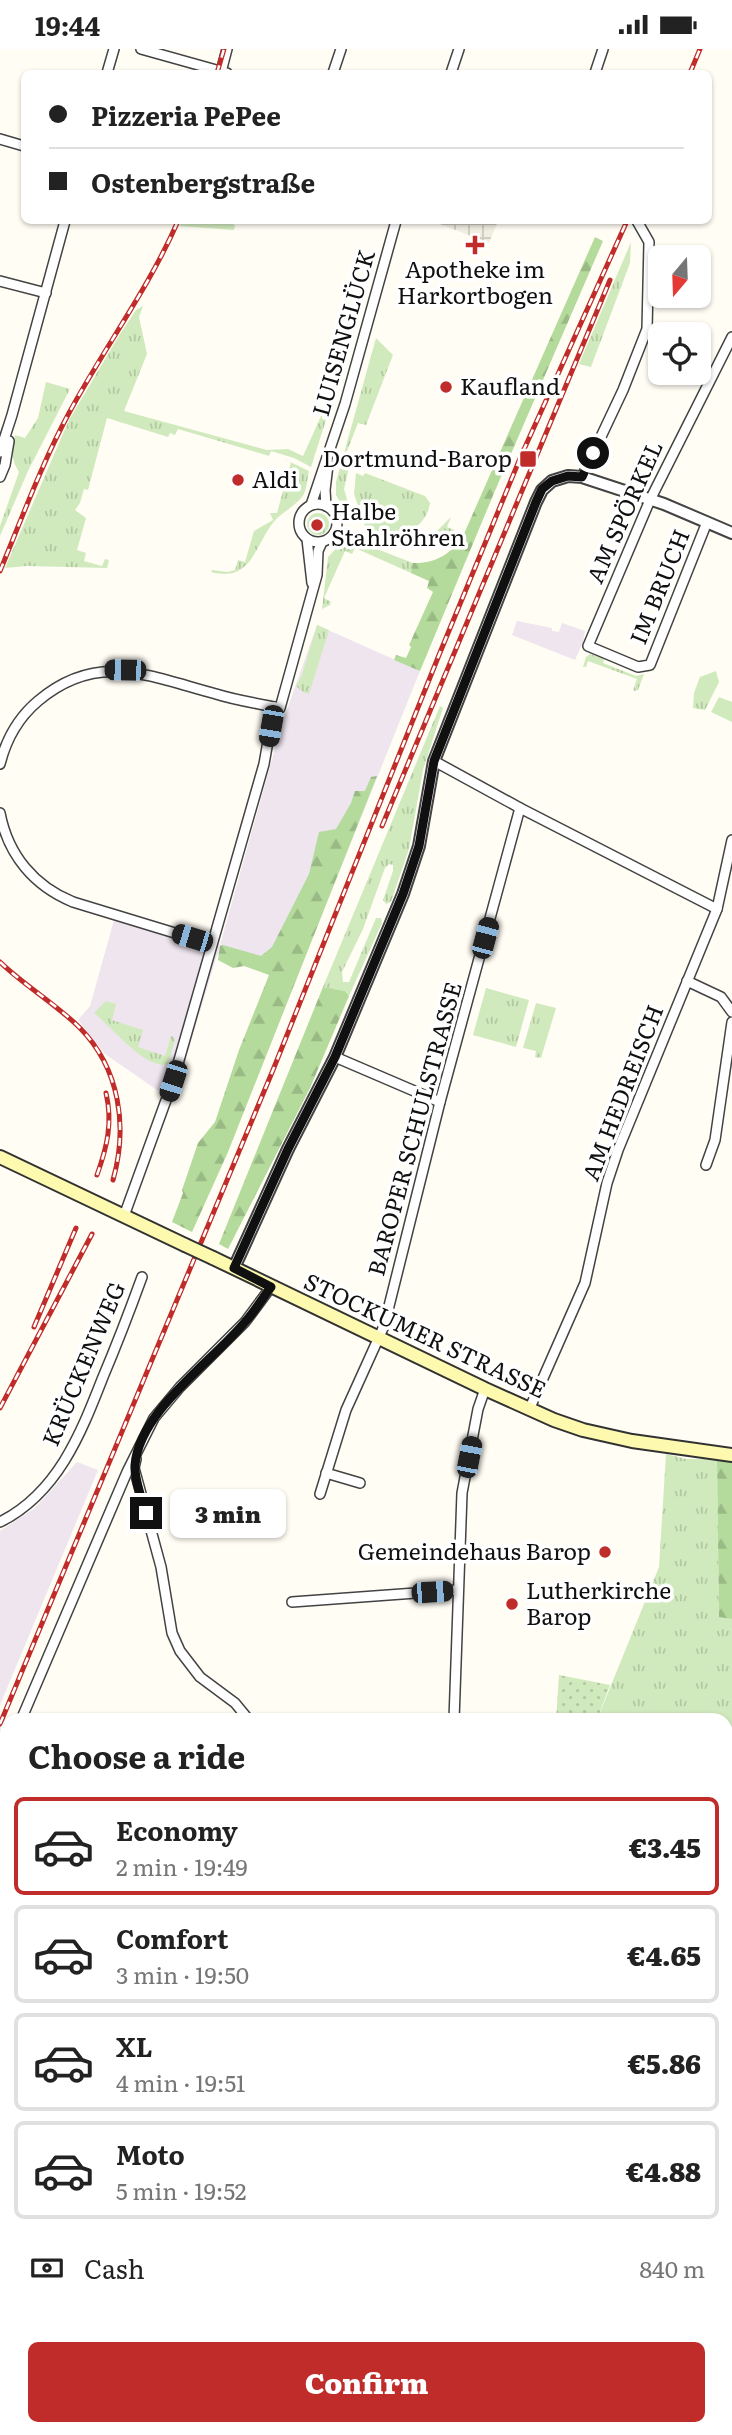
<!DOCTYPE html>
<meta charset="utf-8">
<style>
body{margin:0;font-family:Literata,serif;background:#f6f6f6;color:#222;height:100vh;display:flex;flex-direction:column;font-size:26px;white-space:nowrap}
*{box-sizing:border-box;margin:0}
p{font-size:23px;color:#767676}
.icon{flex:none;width:38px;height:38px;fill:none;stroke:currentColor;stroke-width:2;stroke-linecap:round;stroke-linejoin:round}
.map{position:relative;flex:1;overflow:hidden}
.side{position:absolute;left:0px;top:1664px;width:733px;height:723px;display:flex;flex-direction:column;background:#fff;border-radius:21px 21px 0 0;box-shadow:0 2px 5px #0004}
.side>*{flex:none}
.top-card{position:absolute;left:21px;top:21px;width:691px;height:154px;border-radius:10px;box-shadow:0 2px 5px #0004;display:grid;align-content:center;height:154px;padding:0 28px;background:#fff}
.needle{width:46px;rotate:199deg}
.controls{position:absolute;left:648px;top:196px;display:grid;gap:14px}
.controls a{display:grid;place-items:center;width:63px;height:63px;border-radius:10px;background:#fff;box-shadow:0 2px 5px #0004;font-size:35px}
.end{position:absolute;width:32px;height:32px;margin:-16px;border:9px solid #101010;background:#fff;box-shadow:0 0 0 4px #fff}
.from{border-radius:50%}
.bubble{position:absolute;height:49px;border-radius:10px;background:#fff;box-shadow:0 2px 5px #0004;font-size:23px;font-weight:800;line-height:49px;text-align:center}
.car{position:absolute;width:21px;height:42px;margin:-21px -10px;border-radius:9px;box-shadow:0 0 5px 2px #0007;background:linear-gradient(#222 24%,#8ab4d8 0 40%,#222 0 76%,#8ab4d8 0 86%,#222 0)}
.top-card b{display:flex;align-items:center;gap:24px;height:66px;font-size:26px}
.top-card b+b{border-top:2px solid #e0e0e0}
.top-card i{width:18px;height:18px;background:#222}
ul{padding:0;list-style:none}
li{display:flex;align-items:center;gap:21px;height:98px;margin:0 14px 10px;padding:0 14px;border:4px solid #e0e0e0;border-radius:10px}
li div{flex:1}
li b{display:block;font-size:26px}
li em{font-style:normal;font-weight:800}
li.active{border-color:#c02c29}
li>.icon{width:63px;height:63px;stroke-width:1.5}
h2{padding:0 28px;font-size:32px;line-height:84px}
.pay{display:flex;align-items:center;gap:18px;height:77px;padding:0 28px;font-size:26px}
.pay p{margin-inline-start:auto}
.button{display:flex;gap:14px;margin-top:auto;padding:14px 28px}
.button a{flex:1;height:80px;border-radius:10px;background:#c02c29;color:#fff;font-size:28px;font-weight:800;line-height:80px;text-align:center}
.status{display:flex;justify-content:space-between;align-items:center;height:49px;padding:0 35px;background:#fff;direction:ltr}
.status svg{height:19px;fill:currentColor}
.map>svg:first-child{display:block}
</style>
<div class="status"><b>19:44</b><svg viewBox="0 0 49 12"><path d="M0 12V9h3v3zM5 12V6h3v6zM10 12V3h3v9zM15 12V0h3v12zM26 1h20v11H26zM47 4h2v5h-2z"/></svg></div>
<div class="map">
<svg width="732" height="2386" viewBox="0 0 732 2386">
<defs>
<pattern id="farmland-dots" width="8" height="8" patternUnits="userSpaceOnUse" patternTransform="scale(1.75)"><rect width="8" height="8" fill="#f5f5d4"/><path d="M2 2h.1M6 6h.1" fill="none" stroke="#d1d1b5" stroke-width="1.8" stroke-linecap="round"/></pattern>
<pattern id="grass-tufts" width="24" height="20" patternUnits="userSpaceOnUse" patternTransform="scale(1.75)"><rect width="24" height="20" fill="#d1eabd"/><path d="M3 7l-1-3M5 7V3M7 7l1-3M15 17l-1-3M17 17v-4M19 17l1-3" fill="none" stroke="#b2c8a1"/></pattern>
<pattern id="forest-firs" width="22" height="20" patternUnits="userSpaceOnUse" patternTransform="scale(1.75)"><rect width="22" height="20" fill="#b4da9c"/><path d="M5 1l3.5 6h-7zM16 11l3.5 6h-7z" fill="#9aba85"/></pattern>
<pattern id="garden-dots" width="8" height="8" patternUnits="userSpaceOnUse" patternTransform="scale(1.75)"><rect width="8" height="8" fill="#d1eabd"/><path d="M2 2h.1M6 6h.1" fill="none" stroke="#b2c8a1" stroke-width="1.8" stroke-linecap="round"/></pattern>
<pattern id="plaza-grid" width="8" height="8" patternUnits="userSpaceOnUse" patternTransform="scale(1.75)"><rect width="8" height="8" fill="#f0ede1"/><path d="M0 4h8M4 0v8" fill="none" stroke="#cdcac0"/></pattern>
</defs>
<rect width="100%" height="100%" fill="#fffdf4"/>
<g fill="#eee5ee">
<polygon points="517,572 552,579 552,582 559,583 562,574 585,582 583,593 575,611 512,586"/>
<polygon points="317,576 420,622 297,928 217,906 174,1049 157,1041 105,1005 78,971 90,957 116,864 220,896 282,675"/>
<polygon points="77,1413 98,1421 0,1656 0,1482 35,1459"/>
</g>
<g fill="url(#farmland-dots)">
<rect x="0" y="2080" width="7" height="52"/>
<polygon points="0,2143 7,2144 7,2322 0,2321"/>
</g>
<g fill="url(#grass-tufts)">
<polygon points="182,172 224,172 235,176 234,181 180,177"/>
<polygon points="631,193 630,214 591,318 579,315"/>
<polygon points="143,257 139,268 147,305 124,362 267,401 288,400 303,407 322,365 322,370 326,371 311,418 294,409 271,402 269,407 266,406 178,380 175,386 170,384 168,388 107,369 88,441 84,440 80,454 75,461 86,469 77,501 86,504 84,512 102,517 105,510 109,511 107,519 27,517 5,519 69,371 120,285 136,261"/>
<polygon points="376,289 393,306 366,376 358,374 342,415 349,418 344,440 353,471 351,474 336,446 336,433"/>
<path d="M46 333 70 340 28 422 0 487V477L19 423C11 410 11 401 15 386L25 389 38 369Z"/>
<path d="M284 410 309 422C307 430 307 442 302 448 292 460 278 465 270 478 253 503 249 533 211 523L212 521 228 523 235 521 238 511 245 513 254 482 273 471 270 464H277L291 413Z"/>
<path d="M356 424 363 427 365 424 425 447 430 454C425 485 391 493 366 480L354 445Z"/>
<circle cx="318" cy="475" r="11"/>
<path d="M451 468 447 478 454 481C448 493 427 501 414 496L413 495 435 484Z"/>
<polygon points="344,491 356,492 413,514 411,524 355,499 352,505 345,502 324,549 331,553 330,556 322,560 328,508"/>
<polygon points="317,576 329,581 309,645 303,643 296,637 302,626"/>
<polygon points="590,605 604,610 603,614 636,627 644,625 638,641 633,642 637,630 588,612 586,618 583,618 586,608"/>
<polygon points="716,622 719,633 705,661 693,659 694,644 700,628"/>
<polygon points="719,648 732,653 732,673 711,663"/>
<polygon points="440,657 443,659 423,721 409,800 391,853 386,855 383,851 393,822 393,816 389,815 385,819 363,880 342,923 343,933 349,933 376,869 381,869 382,874 349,947 345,942 323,938"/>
<polygon points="486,939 529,951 516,998 473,986"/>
<path d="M106 952 116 955 112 971 143 981 138 998 165 1007 171 987 174 988 175 991 168 1015C146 1022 112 978 94 964Z"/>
<polygon points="536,954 556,959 541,1009 535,1008 536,1002 523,999"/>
<polygon points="666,1405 686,1410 717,1410 719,1567 732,1570 732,1746 726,1749 726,1671 597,1671 659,1518"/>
<polygon points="726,1917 732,1921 732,2360 726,2356"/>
<polygon points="7,1987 7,2080 0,2080 0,1990"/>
<polygon points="101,2380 342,2380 366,2384 378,2380 473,2380 473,2386 106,2386 104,2381"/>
</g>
<g fill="url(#forest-firs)">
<path d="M595 188 603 192 494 444 420 622 394 611 396 606 406 609 411 598 409 596 433 543 427 539 429 532 411 524 413 514C435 515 451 505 463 487Z"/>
<polygon points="377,727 228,1103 192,1183 172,1173 183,1144 182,1141 198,1094 215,1073 239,1001 269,926 244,917 233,919 218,911 220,897 223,896 261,907 272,898 309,825 319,783 336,780 351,754 355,742 365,742 371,728"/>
<polygon points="323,938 345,942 349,947 310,1039 228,1200 219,1195"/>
<polygon points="717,1410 732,1412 732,1570 719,1568"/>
<polygon points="732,1746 732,1921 726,1917 726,1749"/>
<polygon points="0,2360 7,2362 7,2380 101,2380 104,2381 106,2386 0,2386"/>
</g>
<g fill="url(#garden-dots)">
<polygon points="559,1626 610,1636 597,1671 556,1671"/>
<polygon points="3,1727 7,1731 7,1973 0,1977 0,1734"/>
</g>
<polygon fill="url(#plaza-grid)" points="432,172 498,172 489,194"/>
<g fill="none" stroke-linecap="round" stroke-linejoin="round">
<g stroke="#418bcc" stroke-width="2.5">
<polyline points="726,1736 732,1732"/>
<polyline points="726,1943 732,1946"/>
<polyline points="0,2011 7,2006"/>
<polyline points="0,2376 7,2378"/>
<polyline points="15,2380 34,2386"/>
<polyline points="146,2380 159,2382 164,2386"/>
<polyline points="236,2380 269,2386"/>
<polyline points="119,2381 123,2380"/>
<polyline points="95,2385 96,2386"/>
<polyline points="192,2386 217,2380"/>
</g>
<defs>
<g id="minor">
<polyline points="141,0 227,24"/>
<polyline points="221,23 227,0"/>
<polyline points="107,24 114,0"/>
<polyline points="333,24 341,0"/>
<polyline points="451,24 459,0"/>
<polyline points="595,24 603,0"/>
<polyline points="0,90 24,97"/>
<polyline points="0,232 46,244"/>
<polyline points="0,403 12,366 65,172"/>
<polyline points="0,428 5,416 9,392"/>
<polyline points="582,428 623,341 647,280 649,193 637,172"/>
<circle cx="318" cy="474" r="19"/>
<polyline points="311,456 345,355 396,172"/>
<polyline points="326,457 325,441 328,416"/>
<polyline points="707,473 650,616 638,618 588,597 650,451 732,288"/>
<polyline points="307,490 312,534"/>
<polyline points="274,658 280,659 317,526 318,502 322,493"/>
<polyline points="434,712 520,759 717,860"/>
<path d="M0 715C6 691 19 668 38 652 98 601 151 628 216 645 235 651 255 654 274 658"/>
<path d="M0 764C8 806 34 837 73 853L211 895"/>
<polyline points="687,932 721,948 732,963"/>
<polyline points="335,1008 440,1053"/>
<polyline points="706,1116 715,1091 732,973"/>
<polyline points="124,1167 173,1032 264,715 274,658"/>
<polyline points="529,1361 585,1234 607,1134 618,1101 717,860 732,791"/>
<polyline points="136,1410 134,1419 161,1518 172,1584 180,1602 200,1628 235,1654 249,1671"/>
<polyline points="326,1424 360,1434"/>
<polyline points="320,1445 346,1361 384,1277 440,1053 520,759"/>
<path d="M0 1473C58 1444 81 1384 103 1328 117 1295 130 1261 142 1228"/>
<polyline points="292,1553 457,1541"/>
<polyline points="21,1671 127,1423 154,1369 180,1338 245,1273 271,1238"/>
<polyline points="454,1671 462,1444 478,1360 485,1340"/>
<polyline points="3,1723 3,1712 7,1704"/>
<polyline points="726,2361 732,2365"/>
</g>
<polyline id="tertiary" points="234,1219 288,1100 335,1008 403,845 419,797 434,712 536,453 542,441 552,432 568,427 582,428 664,455 732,484"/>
<g id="secondary">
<polyline points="0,1108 185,1196"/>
<polyline points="213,1209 485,1340 554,1371 583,1381 632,1392 732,1406"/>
</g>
</defs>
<use href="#minor" stroke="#434343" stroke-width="12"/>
<use href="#tertiary" stroke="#434343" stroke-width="14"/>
<use href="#secondary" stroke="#323232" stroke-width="16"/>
<use href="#minor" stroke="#fff" stroke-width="9"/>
<use href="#tertiary" stroke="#fff" stroke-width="10"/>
<use href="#secondary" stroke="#fdfab0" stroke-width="12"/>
<defs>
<g id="rail">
<polyline points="217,24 224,0"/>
<polyline points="690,24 700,0"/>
<path d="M0 522C22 469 42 414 69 364 104 299 149 239 178 172"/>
<polyline points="382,777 610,231"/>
<path d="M0 913C25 937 56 955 80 979 120 1020 128 1078 113 1131"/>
<path d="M97 1126C107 1098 113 1074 106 1044"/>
<polyline points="34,1278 76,1179"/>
<polyline points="0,1359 92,1185"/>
<polyline points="0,1675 273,1021 439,606 521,407 627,172"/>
</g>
</defs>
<use href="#rail" stroke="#c02c29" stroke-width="5"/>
<use href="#rail" stroke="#fff" stroke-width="2.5" stroke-dasharray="8" stroke-linecap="butt"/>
<defs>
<polyline id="secondary-bridge" points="185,1196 213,1209"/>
</defs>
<use href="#secondary-bridge" stroke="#323232" stroke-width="16" stroke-linecap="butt"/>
<use href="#secondary-bridge" stroke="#fdfab0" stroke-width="12"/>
</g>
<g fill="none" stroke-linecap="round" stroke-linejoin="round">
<path stroke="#101010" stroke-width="9" d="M146 1464C142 1450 134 1431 135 1416 139 1362 212 1313 245 1273 255 1262 262 1250 271 1238L234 1219 288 1100 335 1008 403 845 419 797 434 712 536 453 542 440 552 432 568 427 582 428 593 404"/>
</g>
<g fill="#c02c29" stroke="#fff" stroke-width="2.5">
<path d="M471.5 185.5h7v7h7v7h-7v7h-7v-7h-7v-7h7z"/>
<circle cx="446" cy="338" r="7"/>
<rect x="519" y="401" width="18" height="18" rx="3.5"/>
<circle cx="238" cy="431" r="7"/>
<circle cx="317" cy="476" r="7"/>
<circle cx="605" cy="1503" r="7"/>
<circle cx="512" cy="1555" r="7"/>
</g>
<g text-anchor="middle" stroke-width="7" stroke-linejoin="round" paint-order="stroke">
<g font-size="23" fill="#101010" stroke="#fff" text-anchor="start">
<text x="475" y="229" text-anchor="middle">Apotheke im<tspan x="475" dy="26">Harkortbogen</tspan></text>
<text x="460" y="346">Kaufland</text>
<text x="512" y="418" text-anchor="end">Dortmund-Barop</text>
<text x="252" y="439">Aldi</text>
<text x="331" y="471">Halbe<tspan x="331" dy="26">Stahlröhren</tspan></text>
<text x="591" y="1511" text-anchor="end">Gemeindehaus Barop</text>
<text x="526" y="1550">Lutherkirche<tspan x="526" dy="26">Barop</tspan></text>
</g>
<g font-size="23" fill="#101010" stroke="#fff">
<text transform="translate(344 284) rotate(-74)" y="8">LUISENGLÜCK</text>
<text transform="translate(625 463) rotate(-66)" y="8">AM SPÖRKEL</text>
<text transform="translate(660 538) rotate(-68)" y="8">IM BRUCH</text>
<text transform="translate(623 1044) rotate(-69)" y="8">AM HEDREISCH</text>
<text transform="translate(415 1080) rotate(-75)" y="8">BAROPER SCHULSTRASSE</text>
<text transform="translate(425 1287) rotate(25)" y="8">STOCKUMER STRASSE</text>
<text transform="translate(84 1315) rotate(-67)" y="8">KRÜCKENWEG</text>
</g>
</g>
</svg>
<div class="controls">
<a><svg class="needle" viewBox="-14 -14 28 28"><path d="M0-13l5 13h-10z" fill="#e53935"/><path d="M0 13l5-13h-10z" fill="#767676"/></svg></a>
<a><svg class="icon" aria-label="locate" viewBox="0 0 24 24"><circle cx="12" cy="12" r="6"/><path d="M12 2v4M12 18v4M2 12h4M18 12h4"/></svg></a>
</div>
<i class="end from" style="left:593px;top:404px"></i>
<i class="end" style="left:146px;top:1464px"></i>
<div class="bubble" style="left:170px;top:1440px;width:116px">3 min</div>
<i class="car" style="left:125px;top:621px;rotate:271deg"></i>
<i class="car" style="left:271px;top:677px;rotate:190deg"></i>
<i class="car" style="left:192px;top:889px;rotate:287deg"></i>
<i class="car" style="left:485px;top:889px;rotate:15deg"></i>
<i class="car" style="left:173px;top:1032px;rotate:198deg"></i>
<i class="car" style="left:469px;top:1408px;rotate:11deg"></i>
<i class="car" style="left:432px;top:1543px;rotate:86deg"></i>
<div class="top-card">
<b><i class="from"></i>Pizzeria PePee</b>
<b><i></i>Ostenbergstraße</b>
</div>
<section class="side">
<h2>Choose a ride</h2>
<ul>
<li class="active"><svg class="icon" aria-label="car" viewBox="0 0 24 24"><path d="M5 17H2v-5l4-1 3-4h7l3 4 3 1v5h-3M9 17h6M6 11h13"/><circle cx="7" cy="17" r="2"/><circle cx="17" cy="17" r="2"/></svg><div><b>Economy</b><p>2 min · 19:49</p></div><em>€3.45</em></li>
<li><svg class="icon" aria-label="car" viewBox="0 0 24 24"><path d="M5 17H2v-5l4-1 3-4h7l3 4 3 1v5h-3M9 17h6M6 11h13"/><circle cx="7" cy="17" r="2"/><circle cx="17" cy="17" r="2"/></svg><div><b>Comfort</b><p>3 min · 19:50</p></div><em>€4.65</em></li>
<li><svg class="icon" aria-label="car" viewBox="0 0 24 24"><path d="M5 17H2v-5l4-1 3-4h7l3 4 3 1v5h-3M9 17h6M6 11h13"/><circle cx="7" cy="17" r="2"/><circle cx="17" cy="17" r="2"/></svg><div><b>XL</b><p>4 min · 19:51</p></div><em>€5.86</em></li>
<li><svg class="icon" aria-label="car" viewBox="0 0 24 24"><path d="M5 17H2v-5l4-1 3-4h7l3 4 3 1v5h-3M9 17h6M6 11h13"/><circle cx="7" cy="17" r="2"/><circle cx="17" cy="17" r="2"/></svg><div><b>Moto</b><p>5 min · 19:52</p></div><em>€4.88</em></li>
</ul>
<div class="pay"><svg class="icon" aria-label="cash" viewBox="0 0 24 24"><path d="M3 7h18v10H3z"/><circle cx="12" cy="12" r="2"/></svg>Cash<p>840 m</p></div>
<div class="button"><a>Confirm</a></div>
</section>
</div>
